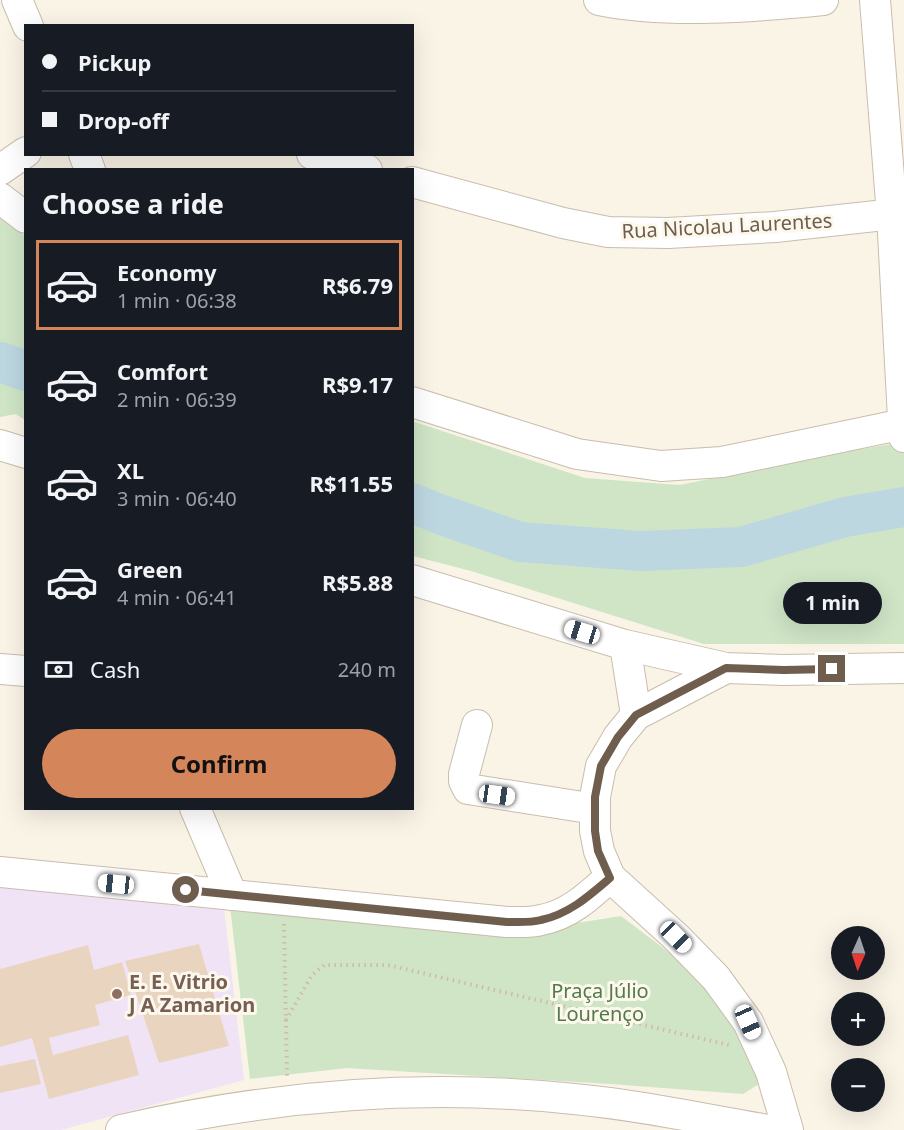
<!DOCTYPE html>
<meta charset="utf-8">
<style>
body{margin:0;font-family:"Noto Sans",sans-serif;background:#20242c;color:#f1f3f6;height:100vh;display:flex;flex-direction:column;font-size:22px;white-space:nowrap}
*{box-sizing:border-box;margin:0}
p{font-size:20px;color:#9ea1a6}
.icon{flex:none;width:33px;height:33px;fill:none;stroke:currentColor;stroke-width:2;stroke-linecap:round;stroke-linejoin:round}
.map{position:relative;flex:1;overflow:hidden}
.details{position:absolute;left:24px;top:168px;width:390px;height:642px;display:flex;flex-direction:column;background:#171b24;border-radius:0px;box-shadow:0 6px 24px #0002}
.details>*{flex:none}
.banner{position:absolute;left:24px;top:24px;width:390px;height:132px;border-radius:0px;box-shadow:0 6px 24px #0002;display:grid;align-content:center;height:132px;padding:0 18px;background:#171b24}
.needle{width:39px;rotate:183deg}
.controls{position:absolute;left:831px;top:926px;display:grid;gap:12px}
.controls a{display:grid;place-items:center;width:54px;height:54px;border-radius:50%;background:#171b24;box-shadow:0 6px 24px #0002;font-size:30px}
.end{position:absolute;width:27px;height:27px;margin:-14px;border:8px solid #6f5e4e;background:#fff;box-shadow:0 0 0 3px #fff}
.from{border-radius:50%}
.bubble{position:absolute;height:42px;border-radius:21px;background:#171b24;box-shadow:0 6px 24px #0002;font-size:20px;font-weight:700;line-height:42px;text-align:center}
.car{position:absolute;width:18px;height:36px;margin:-18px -9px;border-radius:8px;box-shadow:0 0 4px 2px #0007;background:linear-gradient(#fff 24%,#345 0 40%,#fff 0 76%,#345 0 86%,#fff 0)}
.banner b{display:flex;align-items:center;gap:21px;height:57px;font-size:22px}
.banner b+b{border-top:2px solid #363941}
.banner i{width:15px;height:15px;background:#f1f3f6}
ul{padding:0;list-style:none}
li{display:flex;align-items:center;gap:18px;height:90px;margin:0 12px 9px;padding:0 6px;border:3px solid transparent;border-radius:0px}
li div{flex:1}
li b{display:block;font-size:22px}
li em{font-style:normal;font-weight:700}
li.active{border-color:#d4855a}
li>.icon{width:54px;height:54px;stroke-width:1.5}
h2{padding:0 18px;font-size:27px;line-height:72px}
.pay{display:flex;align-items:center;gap:15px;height:66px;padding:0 18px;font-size:22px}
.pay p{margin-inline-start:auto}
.primary-button{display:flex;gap:12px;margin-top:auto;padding:12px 18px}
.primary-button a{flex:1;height:69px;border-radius:36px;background:#d4855a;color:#111;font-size:24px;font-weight:700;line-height:69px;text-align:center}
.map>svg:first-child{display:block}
</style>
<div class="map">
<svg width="904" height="1130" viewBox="0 0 904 1130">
<rect width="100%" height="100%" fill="#f9f4e6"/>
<polygon fill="#f1e3f6" points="0,885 224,908 244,1080 61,1130 0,1130"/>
<g fill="#cfe5c6">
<polygon points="0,217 25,236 25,420 16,414 0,417"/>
<polygon points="412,421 585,478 679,485 849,451 904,442 904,644 704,644 471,571 413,556"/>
<polygon points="230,906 507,934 621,916 713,986 745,1037 759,1084 743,1094 610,1084 347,1068 250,1079"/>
</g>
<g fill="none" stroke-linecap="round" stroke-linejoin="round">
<g stroke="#bdd7e0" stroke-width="40">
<polyline points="0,362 26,371"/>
<polyline points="412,503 442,515 520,542 640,551 741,547 845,517 904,507"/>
</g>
</g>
<g fill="#e9d5bf">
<polygon points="199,944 229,1046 159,1063 125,961"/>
<polygon points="88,945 94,970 122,962 131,995 95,1005 100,1025 49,1038 53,1055 128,1035 139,1075 49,1099 32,1038 0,1047 0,969"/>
<polygon points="35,1059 41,1084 0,1093 0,1066"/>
</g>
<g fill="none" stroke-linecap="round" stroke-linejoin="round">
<defs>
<g id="minor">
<polyline points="17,0 28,26"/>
<path d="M599 0C668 14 753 7 823 0"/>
<polyline points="875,0 892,215 904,437"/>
<polyline points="84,154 90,170"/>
<polyline points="312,154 367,170"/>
<polyline points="0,170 26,152"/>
<polyline points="412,182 563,223 608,232 668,233 775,227 904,213"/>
<polyline points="0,198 26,218"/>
<polyline points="412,402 577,454 661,466 722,462 904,424"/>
<polyline points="0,445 26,453"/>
<polyline points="412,580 625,645 726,668 784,670 904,668"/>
<polyline points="625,645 636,715"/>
<polyline points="726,668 636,715 618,737 601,766 595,797 595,831 599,851 610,877 676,937 716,978 748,1022 771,1072 788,1130"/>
<polyline points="0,669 26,671"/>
<polyline points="477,725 464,774 464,781 468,789 595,809"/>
<polyline points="195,808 232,895"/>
<path d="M0 872 507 922C518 922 530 923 541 920 569 915 589 896 610 877"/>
<path d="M121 1130C268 1096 423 1083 574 1099 639 1105 703 1119 768 1130"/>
</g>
</defs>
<use href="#minor" stroke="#c9bdad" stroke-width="32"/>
<g stroke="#d0bba4" stroke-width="4" stroke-dasharray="1.5 4.5" stroke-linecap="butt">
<polyline points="284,924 287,1076"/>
<polyline points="286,1020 312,975 324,965 388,965 729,1045"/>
</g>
<use href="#minor" stroke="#fff" stroke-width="30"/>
</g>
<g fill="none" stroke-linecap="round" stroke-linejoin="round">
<path stroke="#6f5e4e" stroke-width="8" d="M186 890 507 922C518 922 530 923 541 920 569 914 589 896 610 878L598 851 595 831V797L601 766 618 737 636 715 726 668 784 670 832 669"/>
</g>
<circle fill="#8d6e63" stroke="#fdf8ec" stroke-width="2" cx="117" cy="994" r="6"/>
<g text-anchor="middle" stroke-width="6" stroke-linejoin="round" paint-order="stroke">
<g font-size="20" fill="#6f5e4e" stroke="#fdf8ec">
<text transform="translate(727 226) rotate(-3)" y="7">Rua Nicolau Laurentes</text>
</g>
<g font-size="20" font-weight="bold" fill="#785e54" stroke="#fdf8ec" text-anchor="start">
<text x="129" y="989">E. E. Vitrio<tspan x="129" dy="23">J A Zamarion</tspan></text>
</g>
<g font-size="20" fill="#537a4b" stroke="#fdf8ec">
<text x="600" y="998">Praça Júlio<tspan x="600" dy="23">Lourenço</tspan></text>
</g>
</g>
</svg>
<div class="controls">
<a><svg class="needle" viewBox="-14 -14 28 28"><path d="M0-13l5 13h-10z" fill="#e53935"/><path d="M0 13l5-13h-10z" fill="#9ea1a6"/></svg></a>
<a>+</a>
<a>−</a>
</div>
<i class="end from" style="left:186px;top:890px"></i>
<i class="end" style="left:832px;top:669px"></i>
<div class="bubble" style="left:783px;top:582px;width:99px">1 min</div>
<i class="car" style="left:582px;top:632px;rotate:287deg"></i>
<i class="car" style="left:497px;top:795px;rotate:98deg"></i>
<i class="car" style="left:116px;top:884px;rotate:276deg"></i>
<i class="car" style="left:676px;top:937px;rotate:135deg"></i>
<i class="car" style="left:748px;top:1022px;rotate:156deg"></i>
<div class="banner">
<b><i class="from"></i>Pickup</b>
<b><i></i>Drop-off</b>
</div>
<section class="details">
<h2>Choose a ride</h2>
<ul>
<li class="active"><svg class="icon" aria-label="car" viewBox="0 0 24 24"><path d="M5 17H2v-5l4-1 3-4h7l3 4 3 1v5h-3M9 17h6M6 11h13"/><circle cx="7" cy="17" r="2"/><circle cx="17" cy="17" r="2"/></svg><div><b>Economy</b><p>1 min · 06:38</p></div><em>R$6.79</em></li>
<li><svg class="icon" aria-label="car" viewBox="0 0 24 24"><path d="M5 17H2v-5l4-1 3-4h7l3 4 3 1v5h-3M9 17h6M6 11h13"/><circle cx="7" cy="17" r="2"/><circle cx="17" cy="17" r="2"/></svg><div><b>Comfort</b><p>2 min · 06:39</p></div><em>R$9.17</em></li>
<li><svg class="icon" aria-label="car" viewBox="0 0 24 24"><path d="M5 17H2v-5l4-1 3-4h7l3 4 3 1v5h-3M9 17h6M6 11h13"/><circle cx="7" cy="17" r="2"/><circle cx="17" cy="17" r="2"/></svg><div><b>XL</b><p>3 min · 06:40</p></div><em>R$11.55</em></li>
<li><svg class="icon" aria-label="car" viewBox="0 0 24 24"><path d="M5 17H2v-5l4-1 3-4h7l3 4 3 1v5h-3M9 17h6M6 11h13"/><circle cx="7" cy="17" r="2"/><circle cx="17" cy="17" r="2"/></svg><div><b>Green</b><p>4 min · 06:41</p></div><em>R$5.88</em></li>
</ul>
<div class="pay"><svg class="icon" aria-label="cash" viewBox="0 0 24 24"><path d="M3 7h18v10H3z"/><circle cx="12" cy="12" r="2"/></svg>Cash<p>240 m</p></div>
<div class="primary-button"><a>Confirm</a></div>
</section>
</div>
